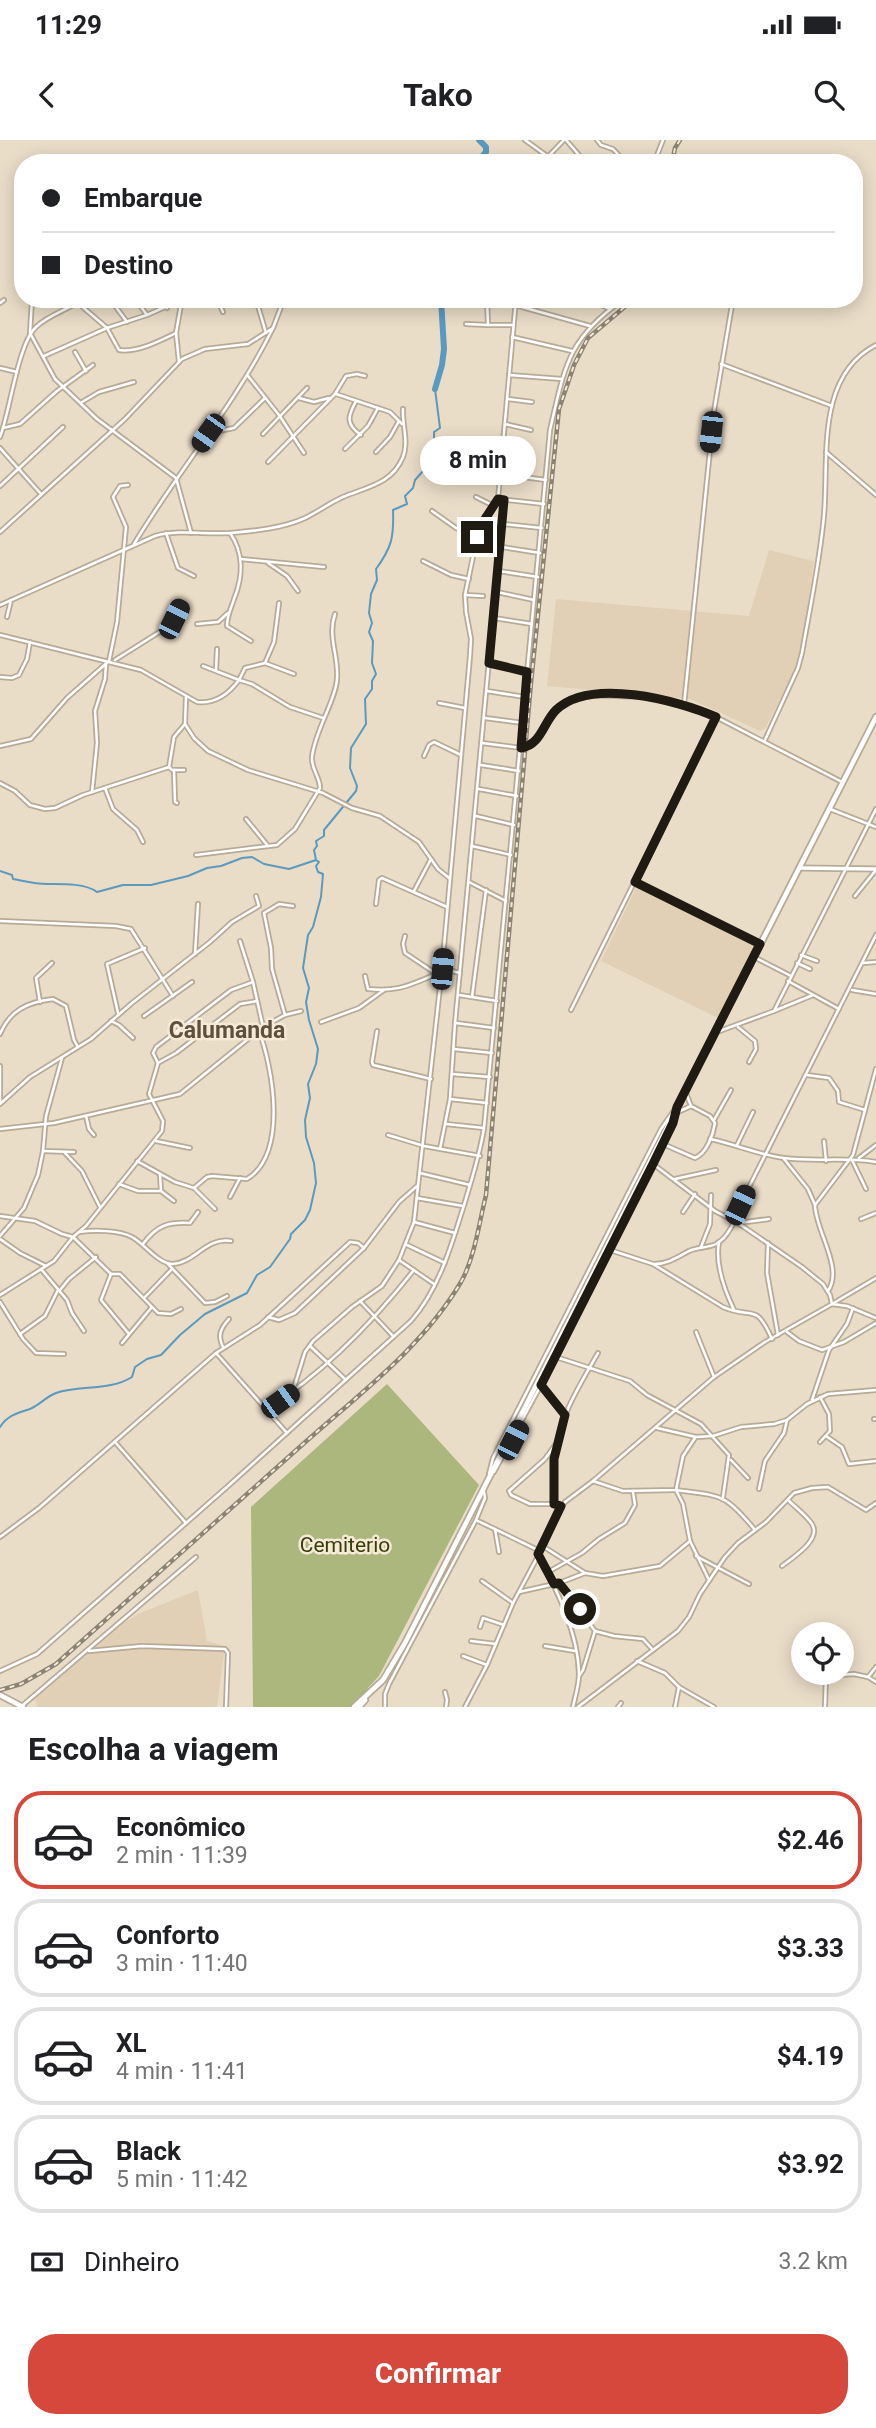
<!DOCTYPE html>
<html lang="pt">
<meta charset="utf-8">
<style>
body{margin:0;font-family:Roboto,sans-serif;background:#f6f6f6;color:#202124;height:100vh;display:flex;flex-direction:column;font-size:26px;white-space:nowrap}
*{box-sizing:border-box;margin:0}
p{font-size:23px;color:#757577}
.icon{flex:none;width:38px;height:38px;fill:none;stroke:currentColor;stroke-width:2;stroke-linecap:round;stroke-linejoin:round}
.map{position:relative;height:1567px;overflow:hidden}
.drawer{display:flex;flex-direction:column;background:#fff;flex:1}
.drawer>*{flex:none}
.guide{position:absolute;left:14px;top:14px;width:849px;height:154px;border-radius:28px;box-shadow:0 4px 18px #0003;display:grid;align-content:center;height:154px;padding:0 28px;background:#fff}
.buttons{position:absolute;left:791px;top:1482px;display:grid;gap:14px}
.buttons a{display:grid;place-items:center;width:63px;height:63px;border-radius:50%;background:#fff;box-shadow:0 4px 18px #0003;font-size:35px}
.end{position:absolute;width:32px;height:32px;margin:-16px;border:9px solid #1f1b13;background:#fff;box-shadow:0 0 0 4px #fff}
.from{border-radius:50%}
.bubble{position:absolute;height:49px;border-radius:24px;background:#fff;box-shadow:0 4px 18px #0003;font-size:23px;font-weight:700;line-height:49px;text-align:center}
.car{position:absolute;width:21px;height:42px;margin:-21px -10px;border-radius:9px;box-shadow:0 0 5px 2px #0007;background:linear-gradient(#222 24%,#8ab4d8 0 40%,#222 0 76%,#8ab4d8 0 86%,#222 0)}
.guide b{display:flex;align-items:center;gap:24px;height:66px;font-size:26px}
.guide b+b{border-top:2px solid #e0e0e0}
.guide i{width:18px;height:18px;background:#202124}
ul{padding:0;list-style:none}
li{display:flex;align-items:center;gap:21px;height:98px;margin:0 14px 10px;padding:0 14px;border:4px solid #e0e0e0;border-radius:28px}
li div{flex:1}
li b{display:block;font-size:26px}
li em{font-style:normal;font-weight:700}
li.on{border-color:#d6483c}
li>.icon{width:63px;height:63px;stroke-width:1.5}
h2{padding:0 28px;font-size:32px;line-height:84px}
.pay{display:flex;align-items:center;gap:18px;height:77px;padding:0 28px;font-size:26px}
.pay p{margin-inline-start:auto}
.button{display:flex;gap:14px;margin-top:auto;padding:14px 28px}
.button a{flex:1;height:80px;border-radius:28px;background:#d6483c;color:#fff;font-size:28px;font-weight:700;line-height:80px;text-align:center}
.status{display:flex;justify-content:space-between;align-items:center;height:49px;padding:0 35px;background:#fff;direction:ltr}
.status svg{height:19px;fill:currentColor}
header{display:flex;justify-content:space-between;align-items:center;height:91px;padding:0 28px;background:#fff;font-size:32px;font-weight:700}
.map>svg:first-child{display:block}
</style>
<div class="status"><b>11:29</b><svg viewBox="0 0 49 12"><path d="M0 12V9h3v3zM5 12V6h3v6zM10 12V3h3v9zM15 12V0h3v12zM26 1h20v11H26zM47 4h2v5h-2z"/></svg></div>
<header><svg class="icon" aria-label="back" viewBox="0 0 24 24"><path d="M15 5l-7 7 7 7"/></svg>Tako<svg class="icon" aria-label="search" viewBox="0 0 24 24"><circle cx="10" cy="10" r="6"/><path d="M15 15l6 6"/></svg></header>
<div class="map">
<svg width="876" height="1567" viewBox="0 0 876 1567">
<rect width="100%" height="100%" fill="#eaddc8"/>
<g fill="#e1d0b6">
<polygon points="769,410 814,421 803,498 794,532 765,589 760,591 690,559 547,546 556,459 749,476"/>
<polygon points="637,746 754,806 718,878 601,821"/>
<polygon points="198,1450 207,1501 225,1506 217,1567 37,1567 35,1557 122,1484 140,1473"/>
</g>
<polygon fill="#abb77c" points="387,1244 479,1345 379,1536 368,1548 376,1549 354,1567 253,1567 251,1367"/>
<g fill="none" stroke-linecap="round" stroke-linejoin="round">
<g stroke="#5b9abf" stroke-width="2">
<path d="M0 731 12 735 13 739C24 741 36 744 47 744 61 744 85 743 97 752L123 745H151L188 736 207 728 221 726 242 718 252 717 264 724 289 729 316 720"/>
<path d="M0 1287C7 1276 15 1274 27 1270 38 1267 45 1257 56 1253 80 1245 110 1251 132 1237L135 1227 147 1219 161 1215 180 1195 205 1174 247 1153 257 1135 270 1127 290 1099 291 1094 305 1080 310 1070 316 1043 314 1023 306 997 305 980 310 958 308 944 316 924 318 909 309 880 306 862 309 848 303 828 308 795 313 787 321 757 323 734 318 732 316 726 319 722 316 720 314 710 317 706 316 701 324 696V690L356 651 357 646 350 628 351 608 366 584 365 559 372 549V541L376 534 372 523 373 501 369 492 372 483 369 473 371 454 377 440 376 429C392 407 394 397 393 370L407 364 405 356 413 348 415 340 424 330 434 304V292L440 288 435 249"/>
</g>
<g stroke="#5b9abf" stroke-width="6">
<polyline points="476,23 486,12 486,7 479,0"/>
<polyline points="435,249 442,225 444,209 441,159"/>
</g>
<defs>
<g id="street">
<polyline points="525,0 547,16"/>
<polyline points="597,0 601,5 613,9 626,23"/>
<polyline points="520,20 545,19 563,23"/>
<polyline points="562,21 579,15 566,0"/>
<polyline points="542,23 564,0"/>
<polyline points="654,23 663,0"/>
<polyline points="32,159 30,193 55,239 97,279 176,338 191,393"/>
<polyline points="110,159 127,182"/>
<polyline points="161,159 167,168"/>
<polyline points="217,159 223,172"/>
<polyline points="256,159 266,193"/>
<polyline points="311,159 312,162"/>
<polyline points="487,159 488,185 512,185"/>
<polyline points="588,159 610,169"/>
<polyline points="136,160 147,175"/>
<polyline points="0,163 4,160"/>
<path d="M78 163 107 188 119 210C136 213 160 201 176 193"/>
<polyline points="515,165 590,186"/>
<polyline points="466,184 488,185"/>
<polyline points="273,188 284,159"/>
<polyline points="512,197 572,211"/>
<polyline points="75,212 86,231"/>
<polyline points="44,216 107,188 147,175 183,159"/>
<polyline points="179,222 176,193 182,159"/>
<polyline points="721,224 832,266"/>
<polyline points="0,228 17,232"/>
<polyline points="509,235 562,239"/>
<polyline points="248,236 279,275 304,313"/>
<polyline points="336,254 390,272 402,284"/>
<polyline points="299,258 314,262 329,258"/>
<polyline points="508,259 532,262"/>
<path d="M356 261C348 276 345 284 361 295"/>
<polyline points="82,262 99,252 134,242"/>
<polyline points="505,284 531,290"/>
<polyline points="3,288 20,284 57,251 93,225"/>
<polyline points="208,293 234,288 265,258"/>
<polyline points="263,294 307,248"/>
<path d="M0 297C10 272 18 203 36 187 50 174 68 170 83 159"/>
<polyline points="0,308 41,354"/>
<polyline points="345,309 368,286 378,268"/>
<polyline points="376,312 390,297 399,281"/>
<polyline points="826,312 876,355"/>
<polyline points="268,322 335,254 346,236 357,234 365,236"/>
<polyline points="500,334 546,340"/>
<polyline points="0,346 63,287"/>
<polyline points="476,357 494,366"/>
<polyline points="498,359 544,364"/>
<polyline points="432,371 456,388 477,397"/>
<polyline points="503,384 542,388"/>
<path d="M0 392 125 279 182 219 205 209 248 204 273 188C235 265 178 331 134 404"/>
<polyline points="166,393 178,428 194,436"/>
<path d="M230 393C244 413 243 437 234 459 231 469 227 475 227 486L251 501"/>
<polyline points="502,407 540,413"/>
<polyline points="241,419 324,427"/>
<polyline points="423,421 451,435 469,439"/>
<polyline points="268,423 287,436 298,451"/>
<polyline points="499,431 538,437"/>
<polyline points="497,452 534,460"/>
<polyline points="465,455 483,456"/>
<path d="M0 465 155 396C180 389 205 395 231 393 254 391 284 388 305 378 318 372 329 363 343 357 367 347 392 344 403 317 409 302 402 285 403 269"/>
<polyline points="7,477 11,460"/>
<polyline points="494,478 532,484"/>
<polyline points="197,484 218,482 228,473"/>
<path d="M0 495 141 530 197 562C215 564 228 555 239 540L252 544 290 567 323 578"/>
<polyline points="115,520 169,486 180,466"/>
<polyline points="265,523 294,534"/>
<polyline points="490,523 527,532"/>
<polyline points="203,526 239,540 245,528 265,523 274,502 279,463"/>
<polyline points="216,530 217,509"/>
<polyline points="0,537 12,538 19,535 27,519 30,502"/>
<polyline points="487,551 525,557"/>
<polyline points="186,557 185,584 194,598 208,611 248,630 323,653 352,668 380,676 419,702 438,729 449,738"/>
<polyline points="439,563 465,568"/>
<polyline points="684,565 714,271 733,159"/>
<polyline points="485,578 523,583"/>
<path d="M765 600 798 528 802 513C810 467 820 421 824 375 829 319 815 236 876 205"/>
<polyline points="482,603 521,608 531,606 552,574 573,559 586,555 644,557 692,566 716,577 842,642"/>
<polyline points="0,606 31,599 67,558 109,521 117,482 126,387 113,357 120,346 128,345"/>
<polyline points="424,616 429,605 434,602 461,615"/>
<polyline points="481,625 519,631"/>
<polyline points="174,630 175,662 177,663"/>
<polyline points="184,630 172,630 169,627 174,597 185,584"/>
<polyline points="0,643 15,651 30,665 45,669 55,668 83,655 169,627"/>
<polyline points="105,648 113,669 137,690 143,702"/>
<polyline points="479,649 517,656"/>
<polyline points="92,652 97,603 95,571 105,539 106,524"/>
<polyline points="830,669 876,687"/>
<polyline points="476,676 514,685"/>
<polyline points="246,679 268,706"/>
<polyline points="472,706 511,715"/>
<path d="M196 715 277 705 295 689 320 648C320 637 311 629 312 617 315 590 336 560 337 539 339 516 327 496 335 474"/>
<polyline points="469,742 506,761"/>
<polyline points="635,742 760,804"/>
<polyline points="414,751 431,719"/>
<polyline points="855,756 876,730"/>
<polyline points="376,764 379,740 382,738 447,767"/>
<polyline points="0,781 116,786 131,789 173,856"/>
<polyline points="405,796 403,804 405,813 435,833"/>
<polyline points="240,801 253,842 263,887"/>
<polyline points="195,814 198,764"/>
<polyline points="801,815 817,821"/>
<polyline points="754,817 791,836"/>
<polyline points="797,823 810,829"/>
<polyline points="863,823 876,822"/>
<polyline points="443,829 460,833"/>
<path d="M365 836 368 849C399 852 409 845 437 834"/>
<polyline points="788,841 839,869"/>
<polyline points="852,850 876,854"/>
<polyline points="459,855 497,861"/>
<polyline points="472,857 486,750"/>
<polyline points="40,862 36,838 52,823"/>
<polyline points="571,870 716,577"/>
<polyline points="774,871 813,855"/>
<polyline points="118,873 107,824 145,808"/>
<polyline points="285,875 272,829 271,808 264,773 279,764 293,766"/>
<polyline points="144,876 192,842"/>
<polyline points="111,881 119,885 133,898"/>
<polyline points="321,882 359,868 384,850"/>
<polyline points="456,883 494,888"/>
<polyline points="738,887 755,901 756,909 749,922"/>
<polyline points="377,891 372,922 373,925 431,939"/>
<polyline points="717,892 774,871 876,669"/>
<path d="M0 894C10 870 28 862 53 859L66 866 74 900 78 907"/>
<polyline points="454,909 492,913"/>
<polyline points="158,923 153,913 156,907 231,850 253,842"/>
<polyline points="0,926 0,963"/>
<polyline points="452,934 490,937"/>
<polyline points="807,935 829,938 838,951 839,962 865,970"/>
<polyline points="450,959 487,963"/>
<polyline points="0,964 30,937 91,899 132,863 210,802 232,782 259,766 256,756"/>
<polyline points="676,973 691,966"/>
<polyline points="86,976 89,989 94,995"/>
<polyline points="714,980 731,950"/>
<polyline points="446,984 484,988"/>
<polyline points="0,989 54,983 180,954 263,887 285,875 301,871"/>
<polyline points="388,995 424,1006 480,1016"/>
<path d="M710 999C735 1004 759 1015 784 1018 814 1022 846 1017 876 1022"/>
<polyline points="156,1001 190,1008"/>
<polyline points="824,1001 826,1021"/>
<path d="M663 1004 695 1018C707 1013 713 995 715 983L710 976 691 966 686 953"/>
<polyline points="737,1005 753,972"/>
<polyline points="440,1009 450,959 455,883 504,360"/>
<polyline points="43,1011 74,1012"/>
<polyline points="64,1012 82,1031 100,1067"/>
<polyline points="859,1018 876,1005"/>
<polyline points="784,1019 808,1049 815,1065"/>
<polyline points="852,1020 866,1049"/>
<path d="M137 1021 175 1042 194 1048 207 1037 212 1036 247 1039C288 1014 273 928 259 891"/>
<polyline points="653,1024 715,1071 738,1083 802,1127 823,1144 830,1155 832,1164 876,1138"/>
<polyline points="420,1033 470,1045"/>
<polyline points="160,1034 161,1051"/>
<polyline points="675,1039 716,1030"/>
<polyline points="119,1044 138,1051 161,1051 174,1061"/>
<polyline points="195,1049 215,1069"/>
<polyline points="230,1057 240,1038"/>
<polyline points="417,1058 463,1066"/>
<polyline points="683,1072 695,1054"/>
<polyline points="0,1076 35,1081 62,1094 73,1097 111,1134 120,1134 158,1173 171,1174 181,1169"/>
<polyline points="861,1079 876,1073"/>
<polyline points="414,1082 455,1093"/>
<polyline points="738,1083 769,1079"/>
<path d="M79 1092C94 1090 119 1090 132 1097 145 1104 158 1124 173 1124 196 1122 206 1097 231 1101"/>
<polyline points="0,1096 24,1068 38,1035 43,1011 46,976 62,918"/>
<polyline points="0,1099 20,1113 46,1126"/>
<path d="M719 1102C715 1123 725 1151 734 1170"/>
<polyline points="768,1103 767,1133 778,1195"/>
<path d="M143 1104C157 1085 168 1082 190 1083L198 1072"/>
<polyline points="407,1105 445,1123"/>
<polyline points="701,1107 710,1084 711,1055"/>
<path d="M610 1110 653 1124 723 1167C753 1180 755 1161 772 1199"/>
<polyline points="399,1120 434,1144"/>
<polyline points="168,1124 205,1163 215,1162 227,1156"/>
<path d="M653 1124C666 1125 678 1117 689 1111 698 1107 708 1108 716 1104 733 1095 739 1067 747 1051L876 795"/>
<polyline points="41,1129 67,1160 72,1173 84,1191"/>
<polyline points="111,1134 101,1160 129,1194"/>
<polyline points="60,1150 69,1139 96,1117"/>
<path d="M828 1151C844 1128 815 1090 815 1065L853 1015 876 929"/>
<polyline points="0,1155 54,1121 73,1097 86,1086 162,991 163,981 149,954 158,923 176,913 240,864 257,861"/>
<polyline points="145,1157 172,1129"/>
<polyline points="360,1161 393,1196"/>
<polyline points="0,1162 23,1199 36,1213 64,1214"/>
<polyline points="268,1177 279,1180 295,1173 364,1108 399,1062 417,1046"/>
<polyline points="696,1192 714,1237"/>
<polyline points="787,1192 799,1201 822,1210 844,1202 876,1183"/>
<polyline points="20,1194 45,1176 58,1150"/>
<polyline points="122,1203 152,1167"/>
<polyline points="310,1206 346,1240"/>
<path d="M223 1207C217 1195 221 1188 229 1179"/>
<polyline points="216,1213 287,1293"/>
<polyline points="559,1218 630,1241 647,1255 701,1284 729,1315 723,1357"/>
<polyline points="541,1245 565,1275"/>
<polyline points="293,1251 305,1212 313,1201 352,1167 382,1146 399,1120 414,1082 442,829 470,516 471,499 466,472 465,455 478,393 498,359 516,159"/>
<polyline points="820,1257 829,1274 830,1291 820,1302"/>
<polyline points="812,1260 829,1210 847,1184 853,1168"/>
<path d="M266 1269C323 1234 372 1183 414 1130"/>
<polyline points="874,1279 876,1279"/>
<polyline points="657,1288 696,1297 713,1296 741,1287 774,1284 787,1280 807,1264 828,1254 876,1250"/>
<polyline points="826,1296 842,1307 849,1324 876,1321"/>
<polyline points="115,1302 186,1383"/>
<polyline points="731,1320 748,1338"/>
<polyline points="494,1332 548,1232 675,977"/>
<polyline points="489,1334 493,1318 514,1277 661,989 675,969"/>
<polyline points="593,1341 623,1351 676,1350 683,1316 695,1298"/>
<polyline points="759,1349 765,1321 784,1293 787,1280"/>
<polyline points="676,1350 683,1364 690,1401 709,1440"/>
<path d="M676 1350C721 1356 725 1353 755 1390"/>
<polyline points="484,1352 485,1358 476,1380 540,1411"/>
<polyline points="553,1364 530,1364 511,1355 509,1351 545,1319 555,1305"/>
<path d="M561 1366 554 1364C556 1349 552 1334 554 1320 557 1281 579 1246 598 1213"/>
<polyline points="495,1389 499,1412"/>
<polyline points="0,1397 39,1368 216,1213 260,1185 350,1102 358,1103 364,1108"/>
<polyline points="544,1407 585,1433"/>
<path d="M538 1414C557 1450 578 1493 579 1534 579 1545 575 1557 573 1567"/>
<polyline points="696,1416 749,1444"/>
<path d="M782 1426C792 1418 822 1400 812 1384 806 1375 795 1367 788 1360"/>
<polyline points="548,1432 582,1413 599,1399 625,1383 635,1365 633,1352"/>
<polyline points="482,1441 513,1463"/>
<polyline points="559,1443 585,1433 603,1436 660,1426 690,1401"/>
<polyline points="519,1452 559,1443 595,1491 614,1496 643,1499 653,1510"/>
<polyline points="480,1487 483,1478 504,1485"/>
<polyline points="471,1501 496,1504"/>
<polyline points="545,1506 575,1511"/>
<polyline points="89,1511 142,1506 225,1509 228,1513 226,1567"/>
<polyline points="463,1516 487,1525"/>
<polyline points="637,1521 665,1533 679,1547 714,1567"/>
<polyline points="876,1527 868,1537 876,1542"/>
<path d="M0 1531 37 1514 227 1347 411 1181C440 1148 452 1103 465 1062 472 1038 480 1014 484 988L550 290C565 226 567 199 624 159"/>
<polyline points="579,1536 583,1530 595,1491"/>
<polyline points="445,1552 447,1560 446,1567"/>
<polyline points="23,1565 196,1417"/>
<polyline points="385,1567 385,1554 389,1544 476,1380"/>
<polyline points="465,1567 487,1525 513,1463 545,1403 558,1372 565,1362 593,1341 714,1237 765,1202 832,1164 847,1166 876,1178"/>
<polyline points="578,1567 678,1491 689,1477 700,1454 725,1417 738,1403 766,1382 794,1353 812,1348 828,1347 866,1370 876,1363"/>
<polyline points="618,1567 621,1563"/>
<polyline points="675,1567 679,1547"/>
<polyline points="825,1567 826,1536 854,1534 868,1537"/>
</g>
<polyline id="secondary" points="800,728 876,729"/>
<g id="primary">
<polyline points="0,1555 23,1567"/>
<polyline points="354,1567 383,1540 405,1503 876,577"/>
<polyline points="359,1567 365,1560"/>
</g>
</defs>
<use href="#street" stroke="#b7ab97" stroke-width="6"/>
<use href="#secondary" stroke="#b7ab97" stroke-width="7"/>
<use href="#primary" stroke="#b7ab97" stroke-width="8"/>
<use href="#street" stroke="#fff" stroke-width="2.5"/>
<use href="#secondary" stroke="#fff" stroke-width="3.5"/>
<use href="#primary" stroke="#fff" stroke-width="4.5"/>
<defs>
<g id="rail">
<polyline points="672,23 675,8 680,0"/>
<path d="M0 1550 21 1544 56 1524C138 1451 220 1378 302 1305 358 1255 422 1208 461 1142 475 1117 479 1083 486 1055L531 543 559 269 574 225 588 198 634 159"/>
</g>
</defs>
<use href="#rail" stroke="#8b8374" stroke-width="4.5"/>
<use href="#rail" stroke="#f7ead5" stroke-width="2" stroke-dasharray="5" stroke-linecap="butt"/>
</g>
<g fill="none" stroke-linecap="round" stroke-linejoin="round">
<path stroke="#1f1b13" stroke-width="9" d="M477 397 483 382 498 359 504 360 489 523 527 532 521 608C541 605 543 583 556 570 590 537 677 560 716 577L635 742 760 804 677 967 673 983 653 1024 541 1245 565 1275 554 1319V1364L561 1366 538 1414 554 1444 559 1443 580 1469"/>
</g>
<g text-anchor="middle" stroke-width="5" stroke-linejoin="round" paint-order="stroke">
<g font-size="21" fill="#373e0e" stroke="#f7ead5">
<text x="345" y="1412">Cemiterio</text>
</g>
<g font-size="23" font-weight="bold" fill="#5c513f" stroke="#f7ead5">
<text x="227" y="898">Calumanda</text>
</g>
</g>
</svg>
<div class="buttons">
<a><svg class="icon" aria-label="locate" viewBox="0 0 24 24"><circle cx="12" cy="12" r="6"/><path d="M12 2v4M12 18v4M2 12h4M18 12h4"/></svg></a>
</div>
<i class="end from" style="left:580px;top:1469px"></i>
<i class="end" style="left:477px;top:397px"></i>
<div class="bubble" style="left:420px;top:296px;width:116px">8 min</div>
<i class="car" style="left:711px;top:292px;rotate:186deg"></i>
<i class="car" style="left:208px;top:293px;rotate:215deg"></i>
<i class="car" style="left:174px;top:479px;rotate:26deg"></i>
<i class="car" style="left:442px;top:829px;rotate:5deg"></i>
<i class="car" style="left:740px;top:1065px;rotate:25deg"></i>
<i class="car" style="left:280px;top:1261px;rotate:54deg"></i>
<i class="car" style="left:513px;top:1300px;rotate:27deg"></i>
<div class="guide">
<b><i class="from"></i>Embarque</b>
<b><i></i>Destino</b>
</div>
</div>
<section class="drawer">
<h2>Escolha a viagem</h2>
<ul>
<li class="on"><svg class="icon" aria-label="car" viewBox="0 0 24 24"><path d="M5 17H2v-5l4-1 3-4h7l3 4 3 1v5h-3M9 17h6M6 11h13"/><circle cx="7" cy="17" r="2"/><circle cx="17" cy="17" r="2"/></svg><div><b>Econômico</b><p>2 min · 11:39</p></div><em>$2.46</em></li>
<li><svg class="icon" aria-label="car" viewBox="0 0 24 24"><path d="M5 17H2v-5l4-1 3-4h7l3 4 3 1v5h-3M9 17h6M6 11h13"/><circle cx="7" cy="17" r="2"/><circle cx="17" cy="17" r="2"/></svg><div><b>Conforto</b><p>3 min · 11:40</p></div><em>$3.33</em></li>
<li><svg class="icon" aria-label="car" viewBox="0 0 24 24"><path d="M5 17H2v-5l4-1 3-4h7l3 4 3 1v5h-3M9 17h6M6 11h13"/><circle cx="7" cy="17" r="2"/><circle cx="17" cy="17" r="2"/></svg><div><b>XL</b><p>4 min · 11:41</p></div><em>$4.19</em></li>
<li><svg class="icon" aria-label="car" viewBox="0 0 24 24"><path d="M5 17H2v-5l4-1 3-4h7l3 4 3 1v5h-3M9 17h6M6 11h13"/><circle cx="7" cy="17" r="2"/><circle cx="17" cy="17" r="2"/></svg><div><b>Black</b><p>5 min · 11:42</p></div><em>$3.92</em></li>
</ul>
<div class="pay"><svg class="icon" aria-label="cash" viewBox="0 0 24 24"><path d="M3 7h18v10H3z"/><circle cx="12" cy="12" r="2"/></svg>Dinheiro<p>3.2 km</p></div>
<div class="button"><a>Confirmar</a></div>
</section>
